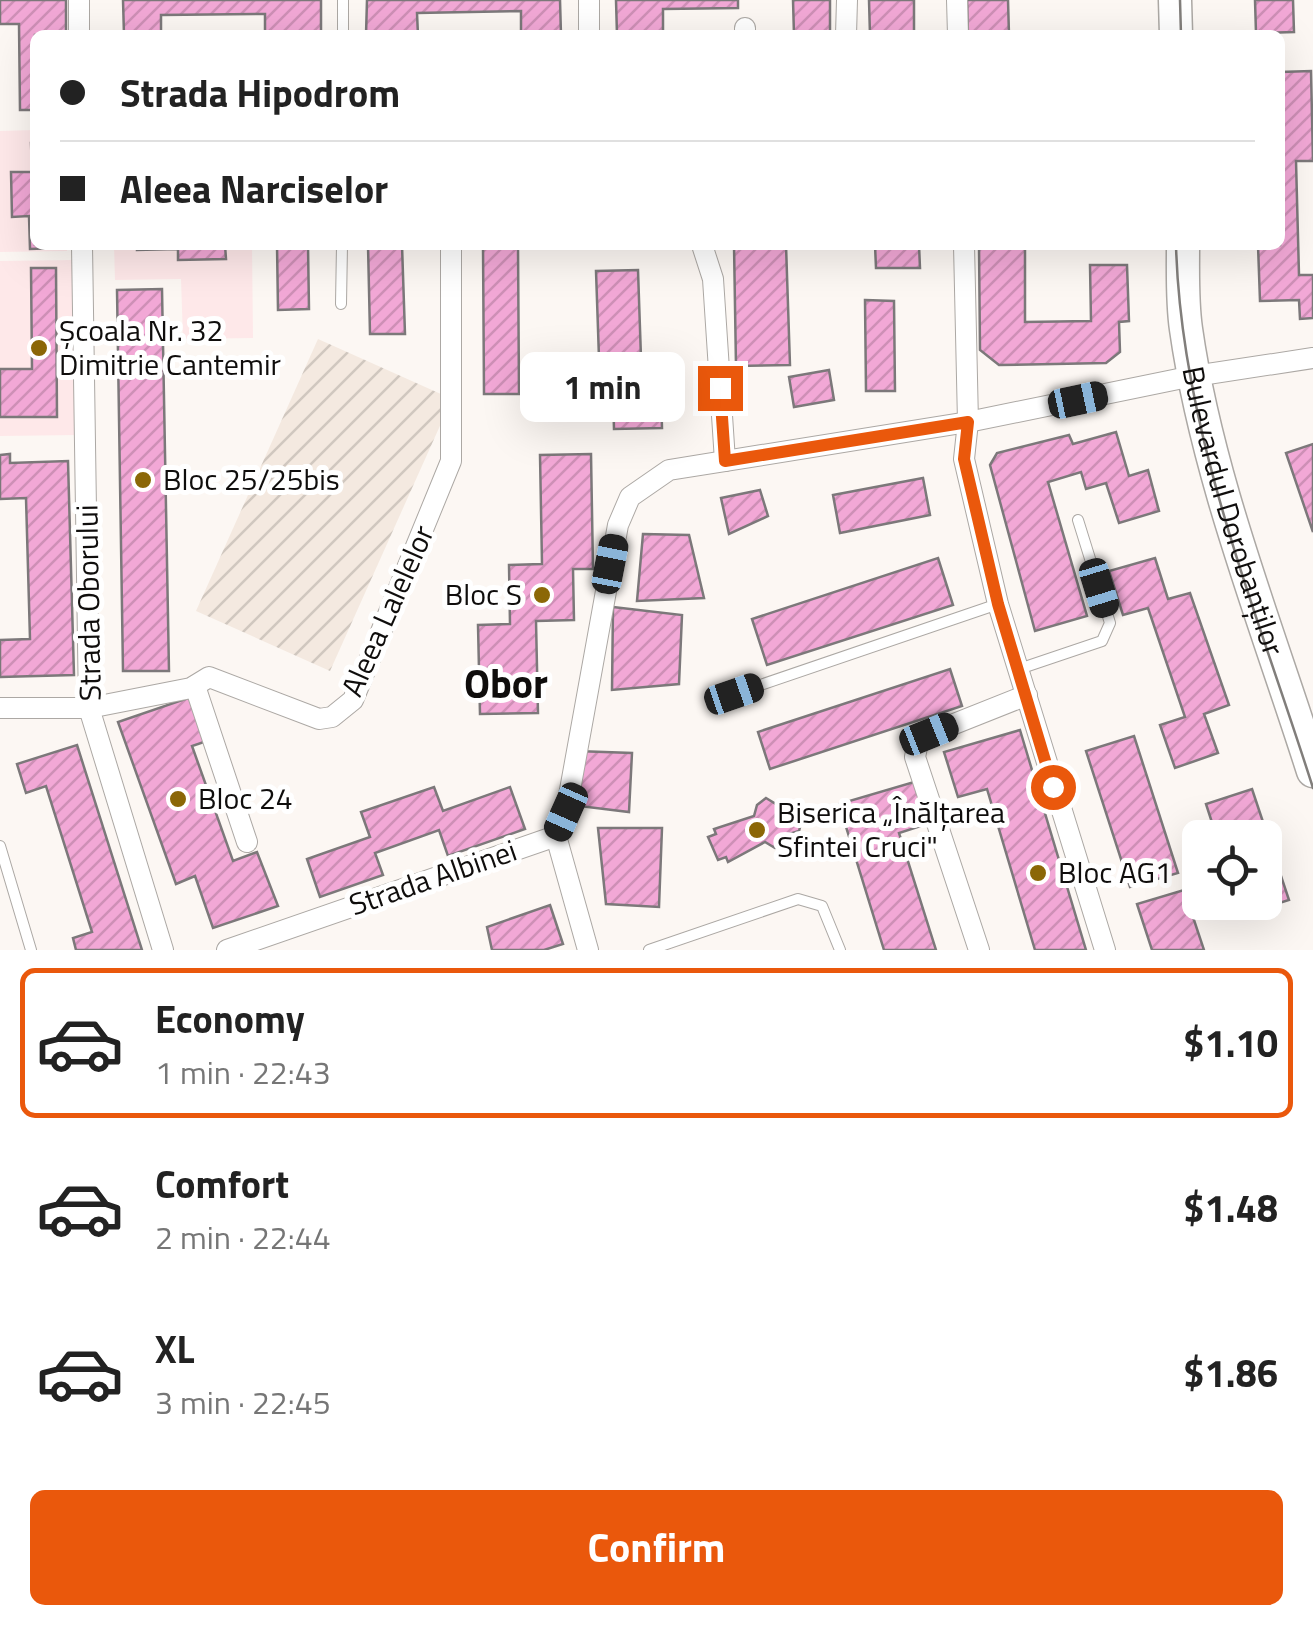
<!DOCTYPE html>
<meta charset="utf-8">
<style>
body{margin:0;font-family:"Titillium Web",sans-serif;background:#f2f2f2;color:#222;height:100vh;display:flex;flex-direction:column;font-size:38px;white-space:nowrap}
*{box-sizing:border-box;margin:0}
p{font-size:32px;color:#767676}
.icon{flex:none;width:55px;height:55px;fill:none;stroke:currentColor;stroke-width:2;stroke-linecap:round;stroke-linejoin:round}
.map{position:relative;height:950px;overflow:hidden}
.drawer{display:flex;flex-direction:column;background:#fff;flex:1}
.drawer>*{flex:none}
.top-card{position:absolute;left:30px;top:30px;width:1255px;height:220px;border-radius:15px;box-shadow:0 10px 40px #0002;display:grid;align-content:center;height:220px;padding:0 30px;background:#fff}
.tools{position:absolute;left:1182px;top:820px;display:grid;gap:20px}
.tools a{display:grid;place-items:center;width:100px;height:100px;border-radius:15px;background:#fff;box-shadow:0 10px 40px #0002;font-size:50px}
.end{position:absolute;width:45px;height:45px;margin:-22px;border:12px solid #ea580c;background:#fff;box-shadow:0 0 0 5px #fff}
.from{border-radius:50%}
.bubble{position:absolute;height:70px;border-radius:15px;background:#fff;box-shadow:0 10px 40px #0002;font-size:32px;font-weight:700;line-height:70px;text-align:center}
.car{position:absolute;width:30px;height:60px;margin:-30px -15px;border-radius:12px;box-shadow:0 0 8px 2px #0007;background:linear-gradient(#222 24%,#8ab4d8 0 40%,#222 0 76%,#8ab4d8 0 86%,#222 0)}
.top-card b{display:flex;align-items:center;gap:35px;height:95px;font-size:38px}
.top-card b+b{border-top:2px solid #e0e0e0}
.top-card i{width:25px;height:25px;background:#222}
ul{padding:18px 0 0;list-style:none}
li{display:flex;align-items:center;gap:30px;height:150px;margin:0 20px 15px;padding:0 10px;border:5px solid transparent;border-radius:15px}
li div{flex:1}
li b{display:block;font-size:38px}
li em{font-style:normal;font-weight:700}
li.active{border-color:#ea580c}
li>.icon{width:90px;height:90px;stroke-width:1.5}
.button{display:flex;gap:20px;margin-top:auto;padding:20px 30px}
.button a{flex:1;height:115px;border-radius:15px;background:#ea580c;color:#fff;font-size:40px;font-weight:700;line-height:115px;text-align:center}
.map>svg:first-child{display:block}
</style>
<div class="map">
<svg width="1313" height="950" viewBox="0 0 1313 950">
<defs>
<pattern id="industrial-furrows" width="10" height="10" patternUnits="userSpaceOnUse" patternTransform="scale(2.5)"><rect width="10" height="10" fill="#f4e9e0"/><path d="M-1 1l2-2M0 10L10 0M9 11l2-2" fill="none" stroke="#d0c7bf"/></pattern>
<pattern id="building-hatch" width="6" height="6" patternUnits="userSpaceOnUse" patternTransform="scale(2.5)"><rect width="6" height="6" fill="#f2a8d6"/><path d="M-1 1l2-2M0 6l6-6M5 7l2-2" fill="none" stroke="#ce8fb6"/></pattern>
</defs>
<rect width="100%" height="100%" fill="#fcf7f3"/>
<polygon fill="url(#industrial-furrows)" points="318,339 452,399 330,671 196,611"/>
<g fill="#fee8e9">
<polygon points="35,130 35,245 67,245 67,251 0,252 0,131"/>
<polygon points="114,245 252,245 253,338 183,339 181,279 115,280"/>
<polygon points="76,260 78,435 0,436 0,261"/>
</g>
<g fill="url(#building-hatch)" stroke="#7c787a" stroke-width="2.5">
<polygon points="0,0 66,0 66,35 35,35 35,110 20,110 19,24 0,24"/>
<polygon points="123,0 321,0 321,35 265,35 265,14 161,15 161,35 124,35"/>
<polygon points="367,0 560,0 561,35 521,35 521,11 417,13 418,35 366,35"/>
<polygon points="616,0 738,0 738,8 663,9 663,35 617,35"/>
<polygon points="793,0 830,0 830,35 794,35"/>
<polygon points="869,0 914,0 914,35 870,35"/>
<polygon points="967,0 1008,0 1009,35 968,35"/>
<polygon points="1255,0 1293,0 1294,32 1256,33"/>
<polygon points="1311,71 1313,161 1296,161 1299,275 1313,275 1313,318 1300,319 1299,300 1260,301 1258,245 1280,245 1280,72"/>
<polygon points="31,143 35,143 35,245 60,248 30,249 29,216 12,217 11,172 32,172"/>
<polygon points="137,245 225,245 226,259 178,260 178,249 137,250"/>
<polygon points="277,245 308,245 309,309 278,310"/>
<polygon points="368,245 402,245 405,334 370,334"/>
<polygon points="483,245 518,245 519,394 484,394"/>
<polygon points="734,245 786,245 790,365 736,366"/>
<polygon points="875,245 919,245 920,268 876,268"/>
<polygon points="979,245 1025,245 1025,322 1091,321 1090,265 1127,265 1129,321 1119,322 1120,352 1106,363 999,365 980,350"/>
<polygon points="31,268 56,268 57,417 0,417 0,369 32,369"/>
<polygon points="638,270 641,358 599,358 596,271"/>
<polygon points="162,289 169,671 123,671 117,290"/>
<polygon points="865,300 894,301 895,391 866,391"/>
<polygon points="660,357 662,428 614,429 612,358"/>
<polygon points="829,370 834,400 794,407 789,377"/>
<polygon points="1116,432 1129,476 1148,470 1159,511 1119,523 1106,483 1086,489 1081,472 1048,482 1087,616 1035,631 990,465 997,453 1069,435 1073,444"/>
<polygon points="1313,444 1313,532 1286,453"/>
<polygon points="10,454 10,463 68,461 74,675 0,677 0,640 30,639 26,498 0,499 0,455"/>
<polygon points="591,454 593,569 573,569 574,620 536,621 538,713 480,714 478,625 510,624 509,565 542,564 540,455"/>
<polygon points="923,478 930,515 840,533 833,495"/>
<polygon points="760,490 768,516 729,534 721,498"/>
<polygon points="643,534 689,535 704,598 637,601"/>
<polygon points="938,558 953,605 767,665 752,619"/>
<polygon points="1155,558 1168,599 1190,593 1229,705 1204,714 1218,753 1175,768 1160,725 1185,717 1148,608 1123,615 1109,571"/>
<polygon points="613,607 682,615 679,684 612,690"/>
<polygon points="950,669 962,706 770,769 758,732"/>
<polygon points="191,697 207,741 192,746 233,861 257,852 278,906 213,928 195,876 176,884 118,722"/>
<polygon points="1020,730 1086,950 1035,950 987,789 958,797 944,752"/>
<polygon points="1134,736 1178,873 1130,887 1086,751"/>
<polygon points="77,745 142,950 76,950 73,938 92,932 46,786 26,793 17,764"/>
<polygon points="576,751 632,753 629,812 579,806"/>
<polygon points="914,782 927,824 899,833 936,950 884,950 839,804"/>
<polygon points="434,787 443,811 510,787 525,829 448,856 439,830 375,853 383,875 320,897 307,859 370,837 361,812"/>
<polygon points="1252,789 1289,900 1244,914 1240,902 1265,902 1265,838 1217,838 1206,804"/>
<polygon points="766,798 776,804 786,800 800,807 803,816 799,831 789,834 786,846 775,848 765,842 728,862 726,857 718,860 708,837 716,834 714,829 754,816 757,805"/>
<polygon points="598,828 662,828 659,907 606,904"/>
<polygon points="1184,890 1204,950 1152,950 1137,904"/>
<polygon points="550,905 563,944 544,950 492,950 487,927"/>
</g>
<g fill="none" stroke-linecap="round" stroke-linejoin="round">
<defs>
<g id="lane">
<polyline points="343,35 343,0"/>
<polyline points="341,304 342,245"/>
<polyline points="1019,669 1102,641 1110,623 1078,520"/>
<polyline points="734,694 998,604"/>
<polyline points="0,846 31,950"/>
<polyline points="649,950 798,899 822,906 840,950"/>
</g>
<g id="street">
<polyline points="79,0 79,35"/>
<polyline points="589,0 589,35"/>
<polyline points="957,0 958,35"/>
<polyline points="745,28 745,35"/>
<polyline points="846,35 847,0"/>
<polyline points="82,245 89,708 163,950"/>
<polyline points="702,245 713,279 725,461"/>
<polyline points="964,245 968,422 964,459 998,604 1105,950"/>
<polyline points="195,686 247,842"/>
<polyline points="0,708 89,708 191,688 209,677 319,719 332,717 353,700 451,461 451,245"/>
<polyline points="556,836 588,950"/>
<polyline points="227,950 556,836 566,812 618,525 630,497 669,470 968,422 1188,377 1313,358"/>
<polyline points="979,950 915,757 918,742 929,734 1027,695"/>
</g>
<g id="primary">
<polyline points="1175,0 1176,35"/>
<path id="s1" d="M1183 245C1183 273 1182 302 1186 329 1207 477 1268 629 1313 771"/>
</g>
</defs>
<use href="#lane" stroke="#aca8a4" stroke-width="12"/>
<use href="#street" stroke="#aca8a4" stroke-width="22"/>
<use href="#primary" stroke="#aca8a4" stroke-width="35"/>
<use href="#lane" stroke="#fff" stroke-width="10"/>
<use href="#street" stroke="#fff" stroke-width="20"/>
<use href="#primary" stroke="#fff" stroke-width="32"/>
<g stroke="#817e7b" stroke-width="2.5">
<polyline points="1180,0 1181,35"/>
<path d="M1176 245C1181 432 1257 611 1313 788"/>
</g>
</g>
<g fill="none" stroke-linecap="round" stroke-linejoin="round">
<polyline stroke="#ea580c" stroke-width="12" points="720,388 725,461 968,422 964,459 998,604 1053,787"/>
</g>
<g fill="#8b6707" stroke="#fff" stroke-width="4">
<circle cx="39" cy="348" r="10"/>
<circle cx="143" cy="480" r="10"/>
<circle cx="542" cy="595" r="10"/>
<circle cx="178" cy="799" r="10"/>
<circle cx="757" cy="830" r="10"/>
<circle cx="1038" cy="873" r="10"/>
</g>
<g text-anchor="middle" stroke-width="10" stroke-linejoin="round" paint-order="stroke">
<g font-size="30" fill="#0f0d0c" stroke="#fff" text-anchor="start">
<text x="59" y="341">Școala Nr. 32<tspan x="59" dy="34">Dimitrie Cantemir</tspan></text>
<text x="163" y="490">Bloc 25/25bis</text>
<text x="522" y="605" text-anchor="end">Bloc S</text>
<text x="198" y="809">Bloc 24</text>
<text x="777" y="823">Biserica „Înălțarea<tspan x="777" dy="34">Sfintei Cruci"</tspan></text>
<text x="1058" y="883">Bloc AG1</text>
</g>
<g font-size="30" fill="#0f0d0c" stroke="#fff">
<text dy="10" stroke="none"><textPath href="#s1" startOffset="272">Bulevardul Dorobanților</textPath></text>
<text transform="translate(89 603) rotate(-91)" y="10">Strada Oborului</text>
<text transform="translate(388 611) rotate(-66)" y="10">Aleea Lalelelor</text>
<text transform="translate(433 878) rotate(-19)" y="10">Strada Albinei</text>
</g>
<g font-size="40" font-weight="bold" fill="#0f0d0c" stroke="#fff">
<text x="506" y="698">Obor</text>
</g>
</g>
</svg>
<div class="tools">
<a><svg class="icon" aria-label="locate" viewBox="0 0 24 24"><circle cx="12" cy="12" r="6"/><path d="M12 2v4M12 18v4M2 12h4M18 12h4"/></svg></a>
</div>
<i class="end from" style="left:1053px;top:787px"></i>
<i class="end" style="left:720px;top:388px"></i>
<div class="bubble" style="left:520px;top:352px;width:165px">1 min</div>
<i class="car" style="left:1078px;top:400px;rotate:78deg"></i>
<i class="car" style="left:610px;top:564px;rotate:11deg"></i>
<i class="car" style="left:1099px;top:588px;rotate:163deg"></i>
<i class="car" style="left:734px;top:694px;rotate:71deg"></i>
<i class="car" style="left:929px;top:734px;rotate:68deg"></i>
<i class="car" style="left:566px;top:812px;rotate:204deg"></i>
<div class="top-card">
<b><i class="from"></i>Strada Hipodrom</b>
<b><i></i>Aleea Narciselor</b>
</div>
</div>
<section class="drawer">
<ul>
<li class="active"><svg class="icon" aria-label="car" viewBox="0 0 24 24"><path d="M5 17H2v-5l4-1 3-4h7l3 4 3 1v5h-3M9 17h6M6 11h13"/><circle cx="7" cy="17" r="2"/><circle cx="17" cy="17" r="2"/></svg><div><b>Economy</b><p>1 min · 22:43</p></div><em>$1.10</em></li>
<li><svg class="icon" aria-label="car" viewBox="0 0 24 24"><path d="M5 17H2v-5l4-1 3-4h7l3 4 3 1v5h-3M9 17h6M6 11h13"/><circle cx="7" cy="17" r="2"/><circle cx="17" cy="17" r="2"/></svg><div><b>Comfort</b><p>2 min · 22:44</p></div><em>$1.48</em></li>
<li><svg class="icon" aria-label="car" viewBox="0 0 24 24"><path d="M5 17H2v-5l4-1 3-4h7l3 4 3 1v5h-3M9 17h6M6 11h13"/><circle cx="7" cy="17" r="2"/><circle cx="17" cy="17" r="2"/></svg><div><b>XL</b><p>3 min · 22:45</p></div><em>$1.86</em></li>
</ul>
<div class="button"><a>Confirm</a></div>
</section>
